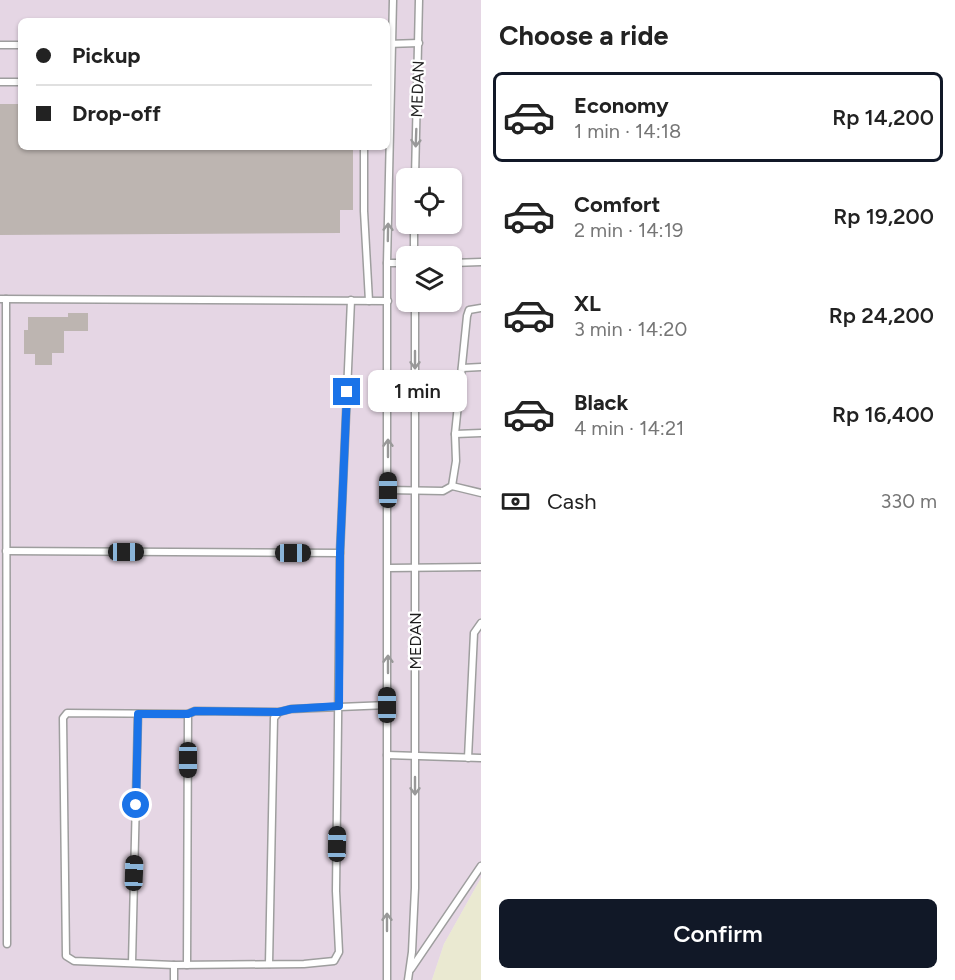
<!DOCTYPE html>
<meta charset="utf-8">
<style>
body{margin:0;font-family:Figtree,sans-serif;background:#f6f6f6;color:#222;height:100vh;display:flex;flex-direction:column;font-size:22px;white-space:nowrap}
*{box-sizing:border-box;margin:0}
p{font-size:20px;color:#767676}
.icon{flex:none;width:33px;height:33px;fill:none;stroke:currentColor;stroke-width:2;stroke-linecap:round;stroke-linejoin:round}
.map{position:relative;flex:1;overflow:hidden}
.panel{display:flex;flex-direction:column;background:#fff;width:474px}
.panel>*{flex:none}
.banner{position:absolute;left:18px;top:18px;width:372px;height:132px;border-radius:9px;box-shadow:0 2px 4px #0004;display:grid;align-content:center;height:132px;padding:0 18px;background:#fff}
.fabs{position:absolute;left:396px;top:168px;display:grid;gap:12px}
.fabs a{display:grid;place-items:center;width:66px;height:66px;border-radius:9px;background:#fff;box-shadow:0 2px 4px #0004;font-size:30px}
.end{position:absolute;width:27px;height:27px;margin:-14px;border:8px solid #1a73e8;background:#fff;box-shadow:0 0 0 3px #fff}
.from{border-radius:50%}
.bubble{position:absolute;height:42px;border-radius:9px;background:#fff;box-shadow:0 2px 4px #0004;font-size:20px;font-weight:600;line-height:42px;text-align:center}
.car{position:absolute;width:18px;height:36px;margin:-18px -9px;border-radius:8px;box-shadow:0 0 4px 2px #0007;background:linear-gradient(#222 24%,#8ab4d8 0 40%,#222 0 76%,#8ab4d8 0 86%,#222 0)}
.banner b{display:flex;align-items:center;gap:21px;height:57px;font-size:22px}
.banner b+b{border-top:2px solid #e0e0e0}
.banner i{width:15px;height:15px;background:#222}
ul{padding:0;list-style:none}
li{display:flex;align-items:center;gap:18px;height:90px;margin:0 12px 9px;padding:0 6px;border:3px solid transparent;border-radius:9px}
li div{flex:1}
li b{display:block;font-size:22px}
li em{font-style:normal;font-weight:600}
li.active{border-color:#111827}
li>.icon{width:54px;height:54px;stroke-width:1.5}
h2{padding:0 18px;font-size:27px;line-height:72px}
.pay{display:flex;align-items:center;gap:15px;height:66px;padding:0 18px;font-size:22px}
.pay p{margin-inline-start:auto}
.primary-button{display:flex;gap:12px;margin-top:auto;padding:12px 18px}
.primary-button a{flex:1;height:69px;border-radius:9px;background:#111827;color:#fff;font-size:24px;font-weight:600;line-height:69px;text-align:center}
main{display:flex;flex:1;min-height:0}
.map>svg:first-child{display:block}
</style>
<main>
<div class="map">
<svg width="481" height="980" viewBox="0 0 481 980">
<rect width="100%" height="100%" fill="#ede9e4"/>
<path fill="#e5d6e4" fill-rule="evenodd" d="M0 0H481V878L444 944 432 980H0ZM21 21H387V147H21ZM406 178H452V224H406ZM406 256H452V302H406Z"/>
<polygon fill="#eae9d1" points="481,878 481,980 432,980 444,944"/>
<g fill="#bdb5b1">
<polygon points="0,104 21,104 21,147 353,147 353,210 340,210 340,233 0,235"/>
<polygon points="68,313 88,313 88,331 64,331 64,353 52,353 52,365 35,365 35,354 24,354 24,330 28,330 28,317 68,317"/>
</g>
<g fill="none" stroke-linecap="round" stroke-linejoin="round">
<defs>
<g id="service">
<polyline points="387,44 419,43"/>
<polyline points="0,45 21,45"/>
<polyline points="0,82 21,82"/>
<polyline points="364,147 364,211 369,301"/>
<polyline points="415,178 419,0"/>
<polyline points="414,256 414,224"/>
<polyline points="387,263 406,263"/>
<polyline points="452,263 481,262"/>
<polyline points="0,299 388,301"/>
<polyline points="6,299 7,944"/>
<polyline points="462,368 481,367"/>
<polyline points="455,434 481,433"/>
<polyline points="452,486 481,493"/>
<polyline points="388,490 443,491 452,486 456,461 455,434 467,316 469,310 481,308"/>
<polyline points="6,551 340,553"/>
<polyline points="388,568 481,567"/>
<polyline points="387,755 481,758"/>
<polyline points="468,758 474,633 481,623"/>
<polyline points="132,963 138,714"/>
<polyline points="269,964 274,718 279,712 291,709 388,705"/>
<polyline points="174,965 74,961 66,956 63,718 67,713 188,714"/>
<polyline points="187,965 188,714 195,711 279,712"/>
<polyline points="411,969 481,866"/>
<polyline points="174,980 174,965 304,964 334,961 339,952 336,891 340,553 351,300"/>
<polyline points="387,980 387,263 393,0"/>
<polyline points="408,980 412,952 415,888 415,302"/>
</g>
</defs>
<use href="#service" stroke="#9e9e9e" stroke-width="9"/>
<use href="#service" stroke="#fff" stroke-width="6"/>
</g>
<defs><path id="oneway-shaft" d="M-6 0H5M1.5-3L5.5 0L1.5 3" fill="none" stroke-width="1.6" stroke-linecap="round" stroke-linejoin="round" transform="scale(1.5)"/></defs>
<g stroke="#999">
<use href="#oneway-shaft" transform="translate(416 138) rotate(92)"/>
<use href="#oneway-shaft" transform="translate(388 232) rotate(-89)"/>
<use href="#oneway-shaft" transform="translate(415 360) rotate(90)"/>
<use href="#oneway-shaft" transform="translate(388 448) rotate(-90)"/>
<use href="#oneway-shaft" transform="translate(388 664) rotate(-90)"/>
<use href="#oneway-shaft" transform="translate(415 786) rotate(90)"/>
<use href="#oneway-shaft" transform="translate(387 922) rotate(-90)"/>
</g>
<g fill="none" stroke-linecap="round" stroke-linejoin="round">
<polyline stroke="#1a73e8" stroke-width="8" points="136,805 138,714 188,714 195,711 279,712 291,709 339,706 340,553 347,392"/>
</g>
<g text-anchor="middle" stroke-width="4.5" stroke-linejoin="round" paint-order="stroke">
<g font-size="16" fill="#1d1d1d" stroke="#fff">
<text transform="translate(417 89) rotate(-88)" y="6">MEDAN</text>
<text transform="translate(415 641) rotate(-90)" y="6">MEDAN</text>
</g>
</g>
</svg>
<div class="fabs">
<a><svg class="icon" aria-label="locate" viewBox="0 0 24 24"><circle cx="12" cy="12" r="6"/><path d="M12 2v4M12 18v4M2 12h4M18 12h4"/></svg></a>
<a><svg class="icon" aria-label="layers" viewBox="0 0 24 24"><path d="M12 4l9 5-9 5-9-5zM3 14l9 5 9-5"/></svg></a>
</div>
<i class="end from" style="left:136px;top:805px"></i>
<i class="end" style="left:347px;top:392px"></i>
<div class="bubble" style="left:368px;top:370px;width:99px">1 min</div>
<i class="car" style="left:388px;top:490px;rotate:0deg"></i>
<i class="car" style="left:126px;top:552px;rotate:90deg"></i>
<i class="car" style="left:293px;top:553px;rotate:90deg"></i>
<i class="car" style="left:387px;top:705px;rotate:0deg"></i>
<i class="car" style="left:188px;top:760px;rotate:180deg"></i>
<i class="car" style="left:337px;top:844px;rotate:1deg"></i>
<i class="car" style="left:134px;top:873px;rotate:2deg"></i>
<div class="banner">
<b><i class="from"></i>Pickup</b>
<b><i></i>Drop-off</b>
</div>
</div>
<section class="panel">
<h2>Choose a ride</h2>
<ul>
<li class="active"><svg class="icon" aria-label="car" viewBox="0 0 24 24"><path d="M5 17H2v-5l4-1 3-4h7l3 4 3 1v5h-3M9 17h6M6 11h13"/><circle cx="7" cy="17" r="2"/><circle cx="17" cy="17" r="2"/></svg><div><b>Economy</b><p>1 min · 14:18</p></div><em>Rp 14,200</em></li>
<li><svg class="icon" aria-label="car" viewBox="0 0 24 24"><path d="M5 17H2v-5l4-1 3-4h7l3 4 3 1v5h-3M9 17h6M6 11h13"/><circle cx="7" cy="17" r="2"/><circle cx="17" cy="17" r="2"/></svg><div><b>Comfort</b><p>2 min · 14:19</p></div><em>Rp 19,200</em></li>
<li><svg class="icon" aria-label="car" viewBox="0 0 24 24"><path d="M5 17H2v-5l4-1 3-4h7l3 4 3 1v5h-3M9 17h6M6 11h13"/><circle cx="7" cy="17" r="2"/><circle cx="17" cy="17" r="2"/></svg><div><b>XL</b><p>3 min · 14:20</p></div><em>Rp 24,200</em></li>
<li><svg class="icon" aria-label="car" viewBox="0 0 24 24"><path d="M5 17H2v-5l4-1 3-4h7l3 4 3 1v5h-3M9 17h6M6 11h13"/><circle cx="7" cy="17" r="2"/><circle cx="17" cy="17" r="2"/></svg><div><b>Black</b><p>4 min · 14:21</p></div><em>Rp 16,400</em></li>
</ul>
<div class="pay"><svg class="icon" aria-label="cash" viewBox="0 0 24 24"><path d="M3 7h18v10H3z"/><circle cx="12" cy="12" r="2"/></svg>Cash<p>330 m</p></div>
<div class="primary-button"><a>Confirm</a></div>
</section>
</main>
